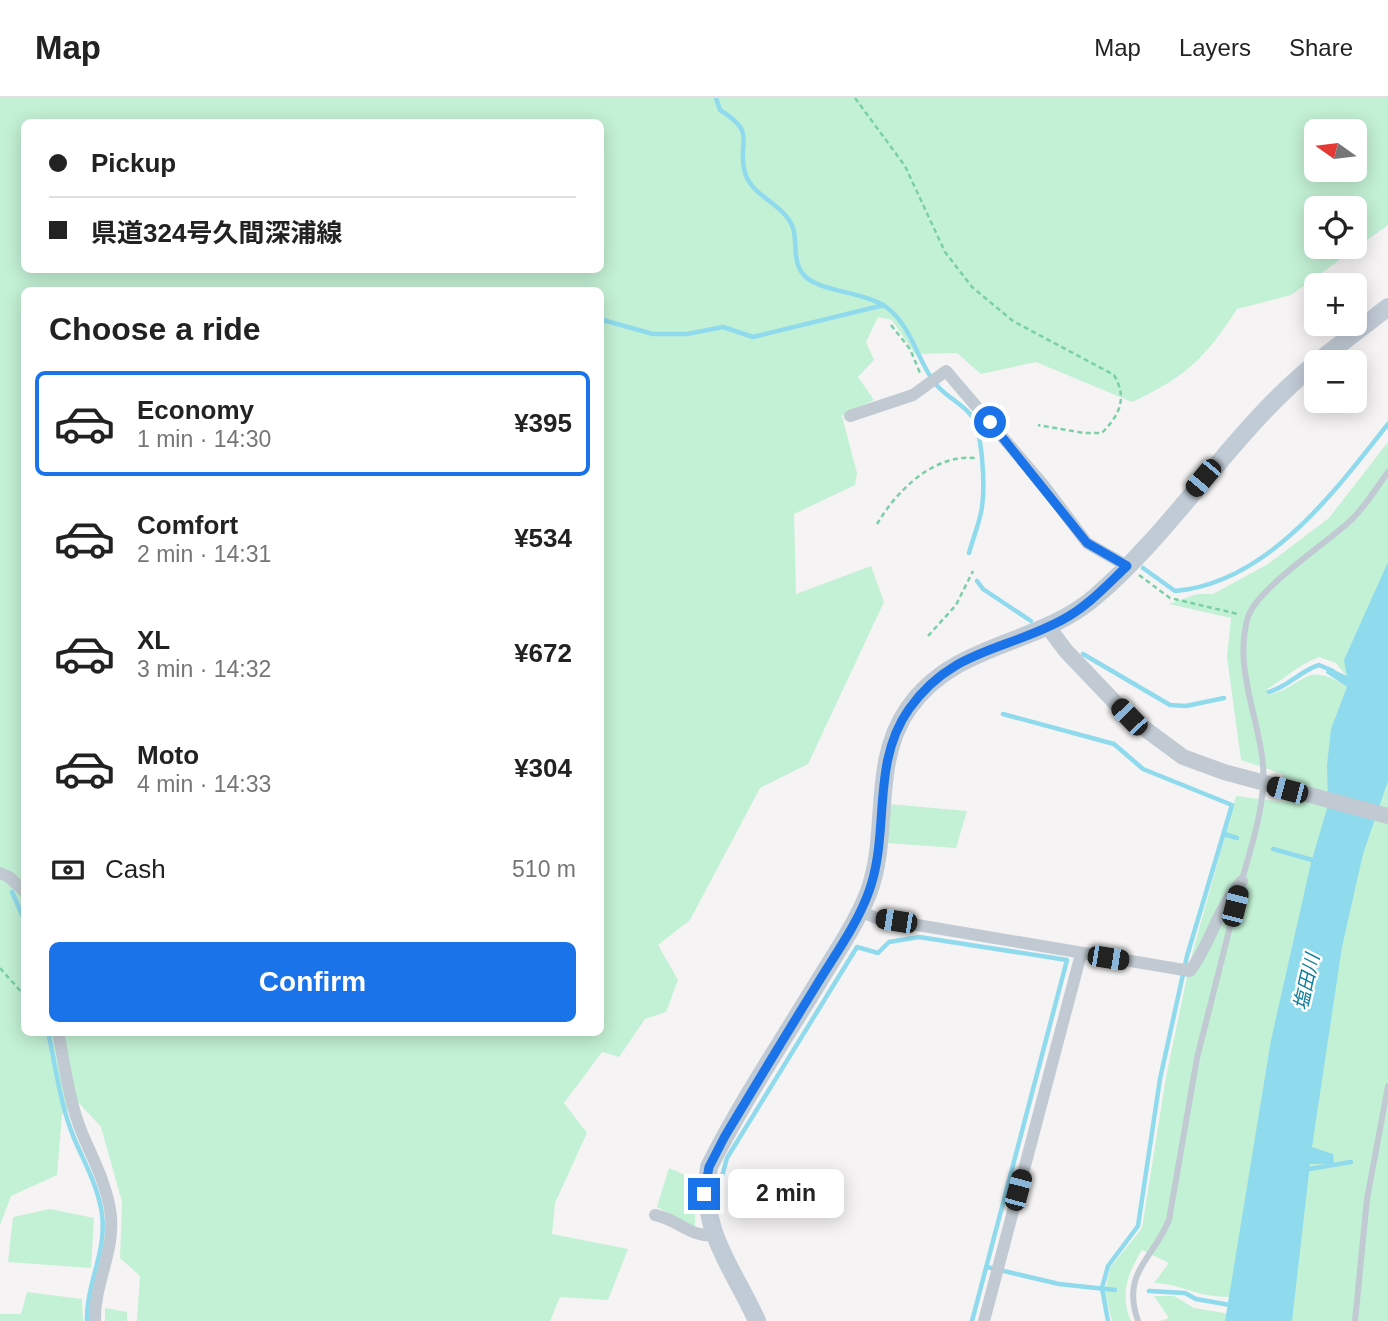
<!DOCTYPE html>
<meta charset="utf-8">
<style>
body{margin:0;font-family:Arial,"Noto Sans JP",sans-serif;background:#f2f2f2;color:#222;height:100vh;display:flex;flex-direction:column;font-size:26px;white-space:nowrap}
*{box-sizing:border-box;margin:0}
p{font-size:23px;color:#767676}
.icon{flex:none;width:38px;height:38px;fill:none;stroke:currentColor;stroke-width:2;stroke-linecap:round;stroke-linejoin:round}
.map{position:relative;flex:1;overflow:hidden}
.panel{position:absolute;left:21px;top:189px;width:583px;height:749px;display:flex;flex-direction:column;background:#fff;border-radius:10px;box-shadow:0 4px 18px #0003}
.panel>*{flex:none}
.top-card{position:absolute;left:21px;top:21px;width:583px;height:154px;border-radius:10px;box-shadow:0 4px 18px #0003;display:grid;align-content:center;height:154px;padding:0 28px;background:#fff}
.needle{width:46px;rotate:284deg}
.buttons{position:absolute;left:1304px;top:21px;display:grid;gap:14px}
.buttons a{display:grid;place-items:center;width:63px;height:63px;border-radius:10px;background:#fff;box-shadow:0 4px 18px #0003;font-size:35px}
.end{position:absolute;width:32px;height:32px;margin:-16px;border:9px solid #1a73e8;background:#fff;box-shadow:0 0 0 4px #fff}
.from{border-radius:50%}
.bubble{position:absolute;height:49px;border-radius:10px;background:#fff;box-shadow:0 4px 18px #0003;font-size:23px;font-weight:600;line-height:49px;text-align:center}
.car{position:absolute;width:21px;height:42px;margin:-21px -10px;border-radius:9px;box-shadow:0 0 5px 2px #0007;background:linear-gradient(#222 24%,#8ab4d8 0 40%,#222 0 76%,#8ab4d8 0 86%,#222 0)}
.top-card b{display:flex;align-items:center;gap:24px;height:66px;font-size:26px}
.top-card b+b{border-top:2px solid #e0e0e0}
.top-card i{width:18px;height:18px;background:#222}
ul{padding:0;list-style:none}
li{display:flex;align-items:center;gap:21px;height:105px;margin:0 14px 10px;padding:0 14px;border:4px solid transparent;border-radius:10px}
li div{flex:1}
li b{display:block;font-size:26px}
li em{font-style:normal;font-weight:600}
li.active{border-color:#1a73e8}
li>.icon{width:63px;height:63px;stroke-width:1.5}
h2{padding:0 28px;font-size:32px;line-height:84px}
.pay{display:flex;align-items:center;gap:18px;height:77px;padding:0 28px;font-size:26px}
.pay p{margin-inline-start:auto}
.cta{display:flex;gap:14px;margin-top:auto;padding:14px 28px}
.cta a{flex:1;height:80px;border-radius:10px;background:#1a73e8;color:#fff;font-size:28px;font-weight:600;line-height:80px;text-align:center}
header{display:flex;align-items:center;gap:42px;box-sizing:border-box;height:98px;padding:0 35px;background:#fff;border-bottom:2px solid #e0e0e0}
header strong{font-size:33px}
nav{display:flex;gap:38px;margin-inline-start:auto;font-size:24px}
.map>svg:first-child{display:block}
</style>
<header>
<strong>Map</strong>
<nav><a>Map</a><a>Layers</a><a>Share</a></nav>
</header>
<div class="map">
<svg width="1388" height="1223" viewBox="0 0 1388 1223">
<rect width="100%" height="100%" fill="#f5f3f3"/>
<g fill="#c3f1d5" fill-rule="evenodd">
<path d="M0 0H1388V127L1291 197 1237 211C1205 261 1185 279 1132 304L1036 264 981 276 957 255 915 256 892 222 878 219 866 244 874 262 858 279 874 302 842 318 857 375 855 387 794 416 796 496 871 468 884 504 808 666 760 690 690 822 658 847 678 882 666 914 645 921 619 959 602 954 564 1005 587 1035 555 1105 552 1136 628 1151 608 1202 560 1199 550 1223H137L140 1178 120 1160 122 1104 101 1029 79 1005 62 1016 57 1077 11 1098 0 1127ZM24 24H600V172H24ZM1316 33H1354V72H1316ZM1316 110H1354V149H1316ZM24 192H600V934H24Z"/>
<path d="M1388 344V514L1347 579 1336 565 1319 559C1296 568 1288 579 1267 591L1268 597C1308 587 1304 561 1347 589L1356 587 1255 1199C1237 1199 1217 1200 1198 1195 1181 1190 1173 1186 1154 1185L1169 1165 1142 1152C1128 1175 1119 1197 1131 1223H1112L1105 1194 1110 1170 1142 1130 1166 979 1191 860 1236 698 1285 704 1283 676 1241 662 1227 559 1231 520 1169 506 1197 496H1213L1268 466 1329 420Z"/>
<polygon points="1388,593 1388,1223 1271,1223"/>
<polygon points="889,706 967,713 956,750 886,745"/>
<polygon points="669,1070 696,1082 695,1129 657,1109"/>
<polygon points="50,1111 94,1120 91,1170 8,1164 13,1119"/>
<polygon points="27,1194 82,1201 83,1223 0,1223 0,1216 21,1216"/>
<polygon points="1154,1198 1174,1198 1194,1210 1254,1220 1254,1223 1160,1223 1169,1220"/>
<polygon points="105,1210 127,1214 127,1223 105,1223"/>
</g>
<polygon fill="#90daee" points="1388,464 1388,683 1363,756 1342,849 1312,1049 1333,1056 1334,1066 1310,1066 1292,1223 1225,1223 1271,942 1311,765 1328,707 1327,667 1331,631 1347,589 1326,575 1328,569 1347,578 1344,562"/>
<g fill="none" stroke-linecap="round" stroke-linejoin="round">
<g stroke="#90daee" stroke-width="4.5">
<path d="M716 0 720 12C759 36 736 43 745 75 753 100 784 105 793 130 798 146 791 167 807 180 822 193 867 195 886 209 911 227 917 261 934 284 943 297 960 304 970 316 983 331 985 388 982 409 980 424 973 440 969 455"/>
<polyline points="603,222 653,236 687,236 723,229 753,239 884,207"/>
<path d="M1143 470 1175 493C1268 485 1335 393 1388 326"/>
<polyline points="977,483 983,491 1031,523"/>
<polyline points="1083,556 1170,607 1186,608 1224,600"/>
<path d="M1269 594C1289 588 1300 573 1319 567L1333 573"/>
<polyline points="1003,616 1114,646 1143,671 1232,707 1187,858 1160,981 1138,1128 1108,1168 1102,1190 1108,1223"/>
<polyline points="1224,736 1237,740"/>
<polyline points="1273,751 1316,763"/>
<polyline points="12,794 24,821"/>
<path d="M48 934C56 969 60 1007 74 1040 85 1066 98 1088 102 1116 107 1154 86 1186 87 1223"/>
<polyline points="1303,1072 1351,1064"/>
<polyline points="721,1105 721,1082 727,1060 857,849 878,855 889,844 919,839 1067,862 972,1223"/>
<polyline points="987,1169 1059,1186 1115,1192"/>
<polyline points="1149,1193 1185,1195 1196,1201 1230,1207"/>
</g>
<g stroke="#7ad0a6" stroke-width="2.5" stroke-dasharray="5 3.5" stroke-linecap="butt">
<path d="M855 0 905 68 945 154 972 189 1013 223 1114 277C1128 301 1119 317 1102 335H1084L1038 327"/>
<polyline points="891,227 910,251 920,275"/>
<path d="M877 426C897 392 934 356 975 360"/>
<polyline points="1139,477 1170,500 1238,516"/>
<polyline points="928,538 956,507 973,473"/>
<polyline points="0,870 24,897"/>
</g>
<g stroke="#c1cad2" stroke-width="6">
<path d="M1242 782C1252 746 1266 705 1263 667 1259 619 1233 569 1248 519 1257 491 1325 446 1349 424 1364 411 1376 390 1388 374"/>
<path d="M1138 1223C1121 1174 1152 1163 1169 1122L1197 960 1239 793"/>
<polyline points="1355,1223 1367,1101 1388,988"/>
</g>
<g stroke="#c1cad2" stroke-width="12">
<polyline points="850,318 913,297 946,273 1045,389 1087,445 1127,468"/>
<polyline points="0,775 9,779 24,793"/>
<path d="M860 813 876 820 1190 873C1211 845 1218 809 1242 783"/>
<path d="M58 934C65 967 69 1004 82 1035 93 1061 105 1083 110 1111 117 1151 94 1184 95 1223"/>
<path d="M655 1117C678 1121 690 1140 715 1137"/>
<polyline points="984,1223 1081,856"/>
</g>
<polyline stroke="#c1cad2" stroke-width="16" points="1048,529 1066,553 1129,619 1183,659 1224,674 1388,718"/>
<g stroke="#c1cbd6" stroke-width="18">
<polyline points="1317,264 1388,209"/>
<path d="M757 1223C733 1169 698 1132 709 1069 741 1005 782 944 819 883 836 855 856 826 868 796 891 736 870 666 908 611 955 543 1037 549 1095 499 1177 429 1232 333 1316 265"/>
</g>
</g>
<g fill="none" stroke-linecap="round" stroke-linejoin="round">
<path stroke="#1a73e8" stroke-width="9" d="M704 1096 709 1069 725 1038C755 988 785 938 816 888 834 858 856 828 868 796 891 736 870 666 909 611 951 551 1005 553 1062 522 1087 509 1107 487 1127 468L1087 445 990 324"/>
</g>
<g text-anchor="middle" stroke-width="5" stroke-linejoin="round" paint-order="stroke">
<g font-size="19" font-style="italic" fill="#0c7c9b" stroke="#fff">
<text transform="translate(1306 884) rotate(-77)" y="7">塩田川</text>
</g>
</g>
</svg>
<div class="buttons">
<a><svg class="needle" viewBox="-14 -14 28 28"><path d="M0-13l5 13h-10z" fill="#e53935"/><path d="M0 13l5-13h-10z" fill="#767676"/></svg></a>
<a><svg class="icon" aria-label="locate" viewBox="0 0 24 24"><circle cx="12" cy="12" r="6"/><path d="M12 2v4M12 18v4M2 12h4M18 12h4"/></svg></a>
<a>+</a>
<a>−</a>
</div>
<i class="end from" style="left:990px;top:324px"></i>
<i class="end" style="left:704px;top:1096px"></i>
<div class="bubble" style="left:728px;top:1071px;width:116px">2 min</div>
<i class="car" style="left:1203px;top:380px;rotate:220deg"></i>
<i class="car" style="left:1129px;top:619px;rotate:316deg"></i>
<i class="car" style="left:1287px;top:692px;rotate:285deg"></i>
<i class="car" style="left:1235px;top:808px;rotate:14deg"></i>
<i class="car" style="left:896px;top:823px;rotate:279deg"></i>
<i class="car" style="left:1108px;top:860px;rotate:99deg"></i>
<i class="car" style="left:1018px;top:1092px;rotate:15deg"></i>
<div class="top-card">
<b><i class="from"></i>Pickup</b>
<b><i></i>県道324号久間深浦線</b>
</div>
<section class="panel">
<h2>Choose a ride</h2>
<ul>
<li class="active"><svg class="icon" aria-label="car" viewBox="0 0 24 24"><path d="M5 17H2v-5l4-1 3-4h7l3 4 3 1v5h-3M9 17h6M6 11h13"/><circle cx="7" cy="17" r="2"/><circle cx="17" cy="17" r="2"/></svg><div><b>Economy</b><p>1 min · 14:30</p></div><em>¥395</em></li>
<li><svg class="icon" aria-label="car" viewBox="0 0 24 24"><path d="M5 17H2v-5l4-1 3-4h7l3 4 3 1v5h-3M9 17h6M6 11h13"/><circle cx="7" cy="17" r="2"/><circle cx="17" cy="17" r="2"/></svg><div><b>Comfort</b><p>2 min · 14:31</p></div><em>¥534</em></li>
<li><svg class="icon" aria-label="car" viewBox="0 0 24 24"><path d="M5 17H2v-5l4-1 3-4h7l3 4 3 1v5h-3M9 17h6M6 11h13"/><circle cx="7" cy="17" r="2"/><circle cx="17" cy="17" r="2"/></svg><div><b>XL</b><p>3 min · 14:32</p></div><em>¥672</em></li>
<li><svg class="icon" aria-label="car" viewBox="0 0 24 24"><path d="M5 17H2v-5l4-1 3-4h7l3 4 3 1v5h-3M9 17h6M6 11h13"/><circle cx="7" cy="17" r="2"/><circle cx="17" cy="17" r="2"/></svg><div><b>Moto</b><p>4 min · 14:33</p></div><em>¥304</em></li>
</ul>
<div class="pay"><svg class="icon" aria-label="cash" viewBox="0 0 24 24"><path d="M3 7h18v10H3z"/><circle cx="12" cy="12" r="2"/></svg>Cash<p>510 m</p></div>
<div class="cta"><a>Confirm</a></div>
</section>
</div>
